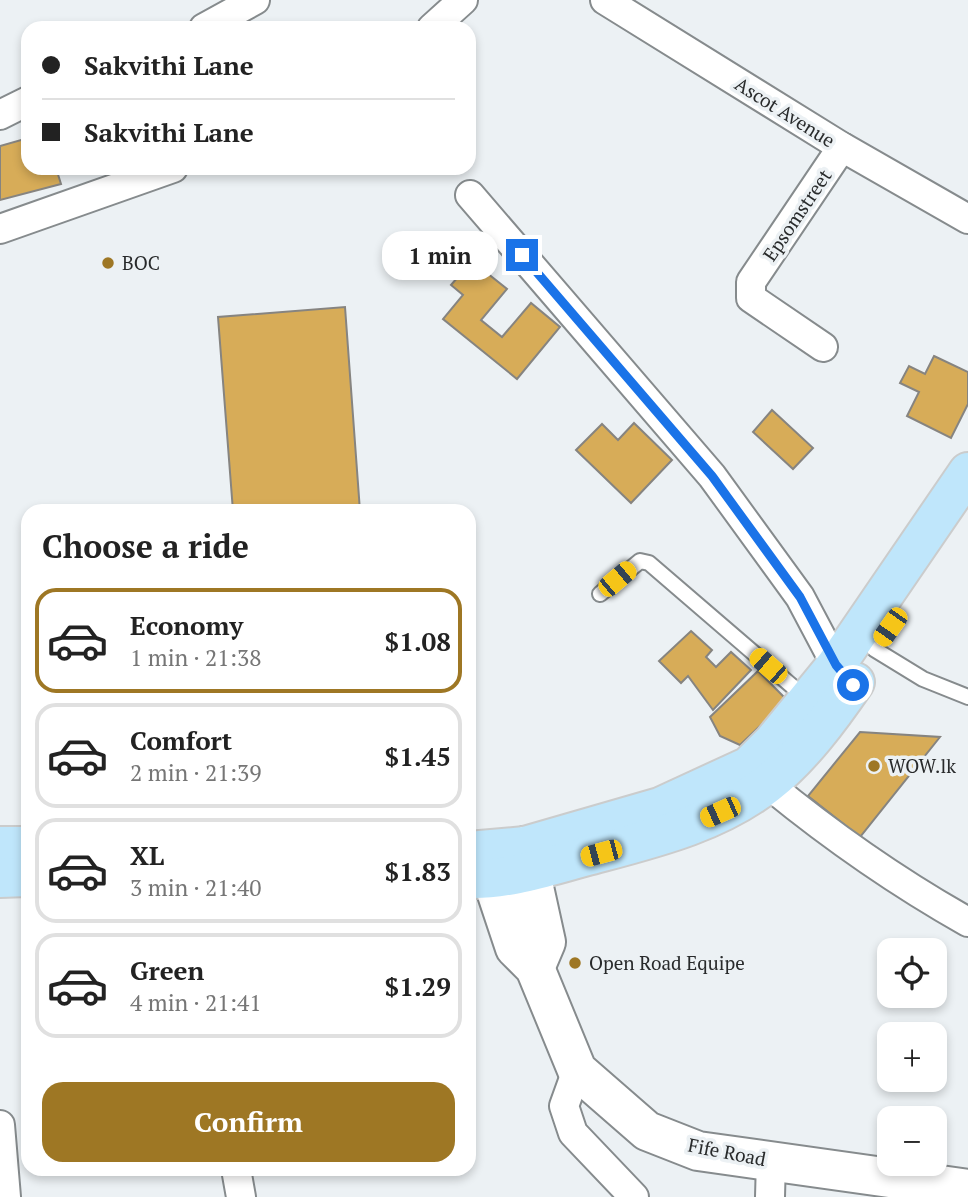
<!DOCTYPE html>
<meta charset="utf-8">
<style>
body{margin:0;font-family:"PT Serif",serif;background:#f6f6f6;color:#222;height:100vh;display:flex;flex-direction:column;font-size:26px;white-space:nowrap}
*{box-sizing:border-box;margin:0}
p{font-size:23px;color:#767676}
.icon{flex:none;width:38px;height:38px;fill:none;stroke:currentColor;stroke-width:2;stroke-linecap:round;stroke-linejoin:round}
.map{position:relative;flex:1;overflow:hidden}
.panel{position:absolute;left:21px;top:504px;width:455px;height:672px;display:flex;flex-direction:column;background:#fff;border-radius:21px;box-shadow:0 4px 10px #0003}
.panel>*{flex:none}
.banner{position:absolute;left:21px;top:21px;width:455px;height:154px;border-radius:21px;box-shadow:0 4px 10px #0003;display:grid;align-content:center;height:154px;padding:0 21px;background:#fff}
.fabs{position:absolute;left:877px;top:938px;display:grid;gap:14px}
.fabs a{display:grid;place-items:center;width:70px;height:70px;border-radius:14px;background:#fff;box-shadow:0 4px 10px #0003;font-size:35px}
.end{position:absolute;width:32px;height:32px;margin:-16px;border:9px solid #1a73e8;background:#fff;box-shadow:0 0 0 4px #fff}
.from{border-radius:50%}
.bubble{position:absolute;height:49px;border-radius:21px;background:#fff;box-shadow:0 4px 10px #0003;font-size:23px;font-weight:800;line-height:49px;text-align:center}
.car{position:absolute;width:21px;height:42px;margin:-21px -10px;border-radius:9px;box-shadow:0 0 5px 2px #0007;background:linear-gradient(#f5c518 24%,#345 0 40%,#f5c518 0 76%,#345 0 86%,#f5c518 0)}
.banner b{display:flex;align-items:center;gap:24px;height:66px;font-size:26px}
.banner b+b{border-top:2px solid #e0e0e0}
.banner i{width:18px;height:18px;background:#222}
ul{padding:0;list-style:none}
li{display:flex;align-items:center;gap:21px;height:105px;margin:0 14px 10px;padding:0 7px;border:4px solid #e0e0e0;border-radius:21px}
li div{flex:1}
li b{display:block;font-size:26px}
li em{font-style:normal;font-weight:800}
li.current{border-color:#9e7724}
li>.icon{width:63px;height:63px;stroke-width:1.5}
h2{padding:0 21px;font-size:32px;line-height:84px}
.action{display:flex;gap:14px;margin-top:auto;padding:14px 21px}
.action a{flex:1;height:80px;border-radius:21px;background:#9e7724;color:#fff;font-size:28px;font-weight:800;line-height:80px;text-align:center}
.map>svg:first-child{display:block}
</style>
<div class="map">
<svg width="968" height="1197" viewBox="0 0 968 1197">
<rect width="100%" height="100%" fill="#ecf1f4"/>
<g fill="#d7ac58" stroke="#868480" stroke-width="2">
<polygon points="28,138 28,168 56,168 61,184 0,200 0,146"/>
<polygon points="472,261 507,289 481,320 502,337 531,303 560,327 517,379 443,319 463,295 451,285"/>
<polygon points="345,307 360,511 233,511 218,317"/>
<polygon points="934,356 968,372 968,404 951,438 907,416 919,392 900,383 909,366 925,374"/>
<polygon points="772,410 813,448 793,469 753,432"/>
<polygon points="634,423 672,460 631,503 576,450 602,424 618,440"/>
<polygon points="691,631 712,650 706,657 716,667 731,652 751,670 713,710 688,676 681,683 659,661"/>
<polygon points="758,671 787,700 740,745 720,736 710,717"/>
<polygon points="860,732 940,737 860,837 808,796"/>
</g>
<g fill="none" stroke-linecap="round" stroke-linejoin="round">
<defs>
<g id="service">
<polyline points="600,594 640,561 649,563 807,699"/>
<polyline points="874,649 923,679 968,697"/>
</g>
<g id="minor">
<polyline points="605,0 842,147 968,219"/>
<polyline points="204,28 255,0"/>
<polyline points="432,28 463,0"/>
<polyline points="0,115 28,101"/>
<polyline points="470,195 712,476 800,597 836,665 846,677"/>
<polyline points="0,229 173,168"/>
<polyline points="823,347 751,298 751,282 842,147"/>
<path d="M768 784C830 835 897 882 968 922"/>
<polyline points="577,1070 564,1106 573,1133 634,1197"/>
<polyline points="0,1125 6,1197"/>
<polyline points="236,1169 241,1197"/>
<polyline points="770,1197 771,1160"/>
</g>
<g id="secondary">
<polyline points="525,846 546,942 535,968"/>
<polyline points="486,850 492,879 515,948 535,968 577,1070 647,1131 698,1151 968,1189"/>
</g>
<g id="primary">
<polyline points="0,846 28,846"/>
<polyline points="469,851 525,846 660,807 749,766 773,742 836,665 968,472"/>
<polyline points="0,878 28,877"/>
<path d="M469 879C508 880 546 867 584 857 647 840 715 825 767 784 801 758 831 717 855 682"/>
</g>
</defs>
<use href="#service" stroke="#868b8d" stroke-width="18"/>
<use href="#minor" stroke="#868b8d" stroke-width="32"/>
<use href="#secondary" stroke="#868b8d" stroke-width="42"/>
<use href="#primary" stroke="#cbcccc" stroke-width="42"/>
<use href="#service" stroke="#fff" stroke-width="14"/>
<use href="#minor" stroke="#fff" stroke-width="28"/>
<use href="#secondary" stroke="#fff" stroke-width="38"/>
<use href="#primary" stroke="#bfe6fb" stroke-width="38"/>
</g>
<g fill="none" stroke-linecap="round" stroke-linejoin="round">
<polyline stroke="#1a73e8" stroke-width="9" points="522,255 712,476 800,597 836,665 853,685"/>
</g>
<g fill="#9e7724" stroke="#ecf1f4" stroke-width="2.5">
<circle cx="108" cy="263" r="7"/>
<circle cx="874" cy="766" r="7"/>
<circle cx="575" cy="963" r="7"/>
</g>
<g text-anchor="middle" stroke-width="7" stroke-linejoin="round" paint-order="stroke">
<g font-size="19" fill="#282a2b" stroke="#ecf1f4">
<text transform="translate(785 112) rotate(32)" y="7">Ascot Avenue</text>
<text transform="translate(797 215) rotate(-56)" y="7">Epsomstreet</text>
<text transform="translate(727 1152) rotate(11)" y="7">Fife Road</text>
</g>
<g font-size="19" fill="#282a2b" stroke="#ecf1f4" text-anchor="start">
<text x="122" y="270">BOC</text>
<text x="888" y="773">WOW.lk</text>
<text x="589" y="970">Open Road Equipe</text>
</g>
</g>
</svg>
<div class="fabs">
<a><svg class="icon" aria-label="locate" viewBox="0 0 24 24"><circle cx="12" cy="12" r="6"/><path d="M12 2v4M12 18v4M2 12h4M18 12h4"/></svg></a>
<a>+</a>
<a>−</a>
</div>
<i class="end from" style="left:853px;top:685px"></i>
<i class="end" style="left:522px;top:255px"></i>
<div class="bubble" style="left:382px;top:231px;width:116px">1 min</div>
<i class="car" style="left:617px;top:579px;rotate:50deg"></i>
<i class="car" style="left:890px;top:627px;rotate:215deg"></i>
<i class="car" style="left:768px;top:666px;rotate:311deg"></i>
<i class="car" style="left:720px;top:812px;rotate:246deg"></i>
<i class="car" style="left:601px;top:853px;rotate:255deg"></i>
<div class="banner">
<b><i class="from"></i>Sakvithi Lane</b>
<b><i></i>Sakvithi Lane</b>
</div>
<section class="panel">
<h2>Choose a ride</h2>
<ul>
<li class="current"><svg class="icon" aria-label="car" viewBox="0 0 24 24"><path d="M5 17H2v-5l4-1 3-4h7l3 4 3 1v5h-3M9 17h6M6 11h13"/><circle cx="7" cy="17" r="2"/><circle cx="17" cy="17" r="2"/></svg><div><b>Economy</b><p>1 min · 21:38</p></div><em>$1.08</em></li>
<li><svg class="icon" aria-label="car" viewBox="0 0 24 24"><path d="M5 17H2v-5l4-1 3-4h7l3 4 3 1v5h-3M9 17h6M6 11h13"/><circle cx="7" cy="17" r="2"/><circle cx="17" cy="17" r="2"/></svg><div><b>Comfort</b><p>2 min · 21:39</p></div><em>$1.45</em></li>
<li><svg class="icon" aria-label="car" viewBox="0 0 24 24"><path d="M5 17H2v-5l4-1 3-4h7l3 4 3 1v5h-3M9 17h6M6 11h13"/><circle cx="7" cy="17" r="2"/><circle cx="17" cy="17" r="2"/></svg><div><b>XL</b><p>3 min · 21:40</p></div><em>$1.83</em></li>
<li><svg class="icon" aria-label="car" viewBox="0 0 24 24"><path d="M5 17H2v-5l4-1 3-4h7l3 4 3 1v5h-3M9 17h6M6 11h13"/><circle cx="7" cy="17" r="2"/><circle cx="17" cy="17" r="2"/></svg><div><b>Green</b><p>4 min · 21:41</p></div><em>$1.29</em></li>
</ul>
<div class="action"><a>Confirm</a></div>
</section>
</div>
